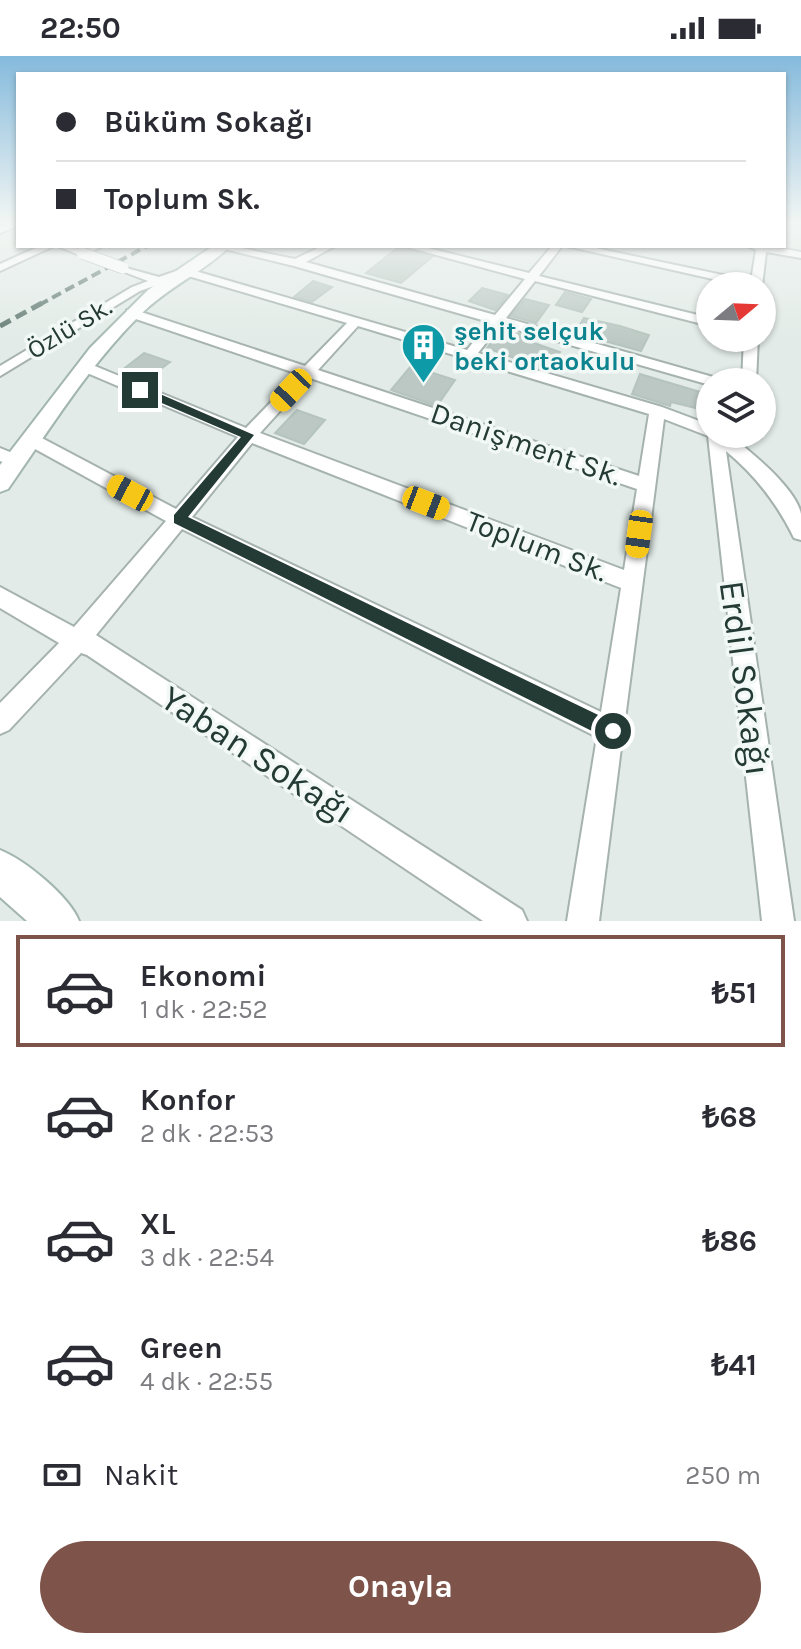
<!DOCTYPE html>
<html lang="tr">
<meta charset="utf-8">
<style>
body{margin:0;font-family:Karla,sans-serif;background:#f2f2f3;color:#2b2b33;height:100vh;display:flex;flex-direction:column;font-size:30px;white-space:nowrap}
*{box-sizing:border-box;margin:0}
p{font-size:26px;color:#7c7c81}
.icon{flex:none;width:44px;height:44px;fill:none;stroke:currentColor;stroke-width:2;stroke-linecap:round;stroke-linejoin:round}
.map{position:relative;height:865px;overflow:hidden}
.details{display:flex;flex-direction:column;background:#fff;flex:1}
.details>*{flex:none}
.top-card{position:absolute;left:16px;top:16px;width:770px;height:176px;border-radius:0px;box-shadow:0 2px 6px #0004;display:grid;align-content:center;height:176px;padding:0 40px;background:#fff}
.needle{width:52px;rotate:71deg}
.fabs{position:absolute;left:696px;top:216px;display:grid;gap:16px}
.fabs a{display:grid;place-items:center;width:80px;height:80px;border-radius:50%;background:#fff;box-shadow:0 2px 6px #0004;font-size:40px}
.end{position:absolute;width:36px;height:36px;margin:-18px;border:10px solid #243a34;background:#fff;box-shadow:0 0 0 4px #fff}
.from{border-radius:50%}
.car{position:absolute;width:24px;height:48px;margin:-24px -12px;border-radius:10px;box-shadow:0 0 6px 2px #0007;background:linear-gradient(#f5c518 24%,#345 0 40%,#f5c518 0 76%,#345 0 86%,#f5c518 0)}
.top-card b{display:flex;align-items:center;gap:28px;height:76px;font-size:30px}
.top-card b+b{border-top:2px solid #e1e1e2}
.top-card i{width:20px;height:20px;background:#2b2b33}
ul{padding:14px 0 0;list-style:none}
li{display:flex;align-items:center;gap:24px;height:112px;margin:0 16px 12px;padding:0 24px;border:4px solid transparent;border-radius:0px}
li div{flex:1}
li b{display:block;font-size:30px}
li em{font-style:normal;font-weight:700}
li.active{border-color:#7e544a}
li>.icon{width:72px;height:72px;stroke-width:1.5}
.pay{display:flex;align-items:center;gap:20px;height:88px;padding:0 40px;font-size:30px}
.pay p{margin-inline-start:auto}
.action{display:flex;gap:16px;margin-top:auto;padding:16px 40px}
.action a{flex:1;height:92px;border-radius:48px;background:#7e544a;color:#fff;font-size:32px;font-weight:700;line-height:92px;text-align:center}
.status{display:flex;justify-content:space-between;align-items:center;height:56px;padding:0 40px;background:#fff;direction:ltr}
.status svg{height:22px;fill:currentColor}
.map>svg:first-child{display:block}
</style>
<div class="status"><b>22:50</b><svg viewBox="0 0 49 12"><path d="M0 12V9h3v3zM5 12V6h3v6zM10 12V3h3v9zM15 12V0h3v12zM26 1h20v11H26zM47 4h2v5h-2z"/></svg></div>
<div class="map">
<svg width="801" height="865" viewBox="0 0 801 865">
<rect width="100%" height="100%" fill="#e2ebe7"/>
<g fill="#bbc8c3" stroke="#b5c4be" stroke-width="2">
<polygon points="397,192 432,201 401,227 366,217"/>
<polygon points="313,225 332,231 312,246 294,241"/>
<polygon points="482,232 508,239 495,254 469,245"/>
<polygon points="565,236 591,243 582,256 556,249"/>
<polygon points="525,243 549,249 536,267 511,260"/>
<polygon points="584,262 620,270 649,279 641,295 575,277"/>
<polygon points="502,273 527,280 525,284 560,296 549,315 487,292"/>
<polygon points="144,297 170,306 146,324 121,315"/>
<polygon points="411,310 455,324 437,350 391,334"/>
<polygon points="640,318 710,339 704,354 671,346 670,350 632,338"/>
<polygon points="297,354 325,364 304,388 275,377"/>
</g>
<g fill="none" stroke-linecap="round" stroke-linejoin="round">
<defs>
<g id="street">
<polygon points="13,166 18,169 16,171 0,177 0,171"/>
<polygon points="40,190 54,190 0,215 0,208"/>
<polygon points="57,190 82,193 103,190 82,200"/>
<path d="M231 190 295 203 322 190H335L306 206 495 259 525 223 403 190H420L529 217 552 190H562L539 220 710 262V270L535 225 506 262 720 323 722 326H710V329L500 269 478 297 662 351 710 369V378H728C749 394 796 432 801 458 801 466 801 476 801 484L794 482C777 447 756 420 726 395L794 865H762L708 380 664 363 624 671 626 675 622 684 599 865H567L597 681 182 473 96 579 522 854 527 865H483L87 599 81 597 9 674 0 678V647L59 587 0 552V531L74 571 166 465 26 388 24 384 26 380H38L176 453 238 381 80 314V308H90L246 372 298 318 127 260V254H135L305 310 347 267 185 219 140 235 0 320V310L132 231 148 225 119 214V210L159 221 185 212 467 294 489 266 294 210 216 191ZM358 270 649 358 639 420 318 314ZM310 322 637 433 624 514 260 377ZM252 387 621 532 601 656 192 461Z"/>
<polygon points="566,190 586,190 751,225 756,194 747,190 769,190 801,196 801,202 766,196 762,230 744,230"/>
<polygon points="744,282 758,282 756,326 742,326"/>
<polygon points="0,392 22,401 25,405 22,409 16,411 0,405"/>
</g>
<g id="secondary">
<path d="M213 190H230C207 214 168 231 142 257 89 309 50 373 8 433L0 436V409L90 292 148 234Z"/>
<path d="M0 794C25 804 69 840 79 865H27L0 841Z"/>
</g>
</defs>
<use href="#street" stroke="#a5b2ae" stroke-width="4"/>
<use href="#secondary" stroke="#a2b6af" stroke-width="4"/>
<use href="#street" fill="#fff" fill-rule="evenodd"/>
<use href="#secondary" fill="#fff" fill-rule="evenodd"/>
<polyline stroke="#5e766f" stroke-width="4" stroke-dasharray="10 5" stroke-linecap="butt" points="39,249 147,190"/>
<polyline stroke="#5e766f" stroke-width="5" stroke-dasharray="12 6" stroke-linecap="butt" points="0,270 42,247"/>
<defs>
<polyline id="street-bridge" points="82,197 123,212"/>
</defs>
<use href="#street-bridge" stroke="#a5b2ae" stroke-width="13" stroke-linecap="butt"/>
<use href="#street-bridge" stroke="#fff" stroke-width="11"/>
</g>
<linearGradient id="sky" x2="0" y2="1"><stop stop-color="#85badc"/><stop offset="0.58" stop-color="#f2f6f4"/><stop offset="1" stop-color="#f2f6f4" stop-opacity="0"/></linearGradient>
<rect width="801" height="287" fill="url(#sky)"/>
<polygon fill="#243a34" points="136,331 144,331 254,379 188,461 619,669 622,675 619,682 613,685 606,682 174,467 174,459 241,381 136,336"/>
<defs>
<symbol id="building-pin" viewBox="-11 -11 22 30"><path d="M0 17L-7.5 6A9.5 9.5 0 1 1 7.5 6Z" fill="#0f9aa8" stroke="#f2f8f5"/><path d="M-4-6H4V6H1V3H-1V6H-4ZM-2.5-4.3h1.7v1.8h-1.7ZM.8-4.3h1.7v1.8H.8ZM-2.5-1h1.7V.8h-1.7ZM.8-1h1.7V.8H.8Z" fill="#fff"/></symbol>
</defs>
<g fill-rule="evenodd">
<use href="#building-pin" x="398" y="264" width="51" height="69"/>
</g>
<g text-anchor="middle" stroke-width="7" stroke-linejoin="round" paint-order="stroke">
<g font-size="26" fill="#243a34" stroke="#f2f8f5">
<text transform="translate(69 272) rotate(-31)" y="9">Özlü Sk.</text>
</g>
<g font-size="26" font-weight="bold" fill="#0d838f" stroke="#f2f8f5" text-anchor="start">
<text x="454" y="284">şehit selçuk<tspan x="454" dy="30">beki ortaokulu</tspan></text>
</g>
<g font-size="30" fill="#243a34" stroke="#f2f8f5">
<text transform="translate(526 388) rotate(19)" y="10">Danişment Sk.</text>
<text transform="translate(537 490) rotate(21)" y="10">Toplum Sk.</text>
</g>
<g font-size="36" fill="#243a34" stroke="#f2f8f5">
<text transform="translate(746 622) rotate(82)" y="13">Erdil Sokağı</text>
<text transform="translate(258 698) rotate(33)" y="13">Yaban Sokağı</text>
</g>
</g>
</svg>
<div class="fabs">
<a><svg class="needle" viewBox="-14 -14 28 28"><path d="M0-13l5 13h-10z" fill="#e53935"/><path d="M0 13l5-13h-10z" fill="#7c7c81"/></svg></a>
<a><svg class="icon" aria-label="layers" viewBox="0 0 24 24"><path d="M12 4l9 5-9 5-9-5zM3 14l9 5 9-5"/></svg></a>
</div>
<i class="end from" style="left:613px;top:675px"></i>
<i class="end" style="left:140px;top:334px"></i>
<i class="car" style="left:291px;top:334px;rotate:223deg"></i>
<i class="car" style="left:130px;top:437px;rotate:298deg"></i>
<i class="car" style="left:426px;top:447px;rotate:111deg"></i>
<i class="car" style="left:639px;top:478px;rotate:188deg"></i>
<div class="top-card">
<b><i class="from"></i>Büküm Sokağı</b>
<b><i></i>Toplum Sk.</b>
</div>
</div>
<section class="details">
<ul>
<li class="active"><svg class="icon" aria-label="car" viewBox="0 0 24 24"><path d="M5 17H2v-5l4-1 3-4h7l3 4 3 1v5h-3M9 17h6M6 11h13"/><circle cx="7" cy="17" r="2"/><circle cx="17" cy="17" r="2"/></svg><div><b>Ekonomi</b><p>1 dk · 22:52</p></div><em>₺51</em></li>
<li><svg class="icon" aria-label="car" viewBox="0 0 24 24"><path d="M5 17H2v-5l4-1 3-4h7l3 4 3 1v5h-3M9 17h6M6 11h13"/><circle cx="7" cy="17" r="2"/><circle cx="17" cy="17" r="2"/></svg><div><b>Konfor</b><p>2 dk · 22:53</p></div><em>₺68</em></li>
<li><svg class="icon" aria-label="car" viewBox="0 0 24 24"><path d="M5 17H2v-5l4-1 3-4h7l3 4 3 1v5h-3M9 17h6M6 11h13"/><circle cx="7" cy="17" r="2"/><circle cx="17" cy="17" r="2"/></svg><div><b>XL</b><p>3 dk · 22:54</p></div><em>₺86</em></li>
<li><svg class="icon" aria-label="car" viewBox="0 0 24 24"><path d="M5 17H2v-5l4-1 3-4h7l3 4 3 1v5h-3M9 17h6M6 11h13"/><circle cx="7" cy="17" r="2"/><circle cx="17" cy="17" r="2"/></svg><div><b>Green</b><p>4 dk · 22:55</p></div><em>₺41</em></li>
</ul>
<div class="pay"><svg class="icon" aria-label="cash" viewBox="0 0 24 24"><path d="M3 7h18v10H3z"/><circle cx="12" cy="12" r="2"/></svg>Nakit<p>250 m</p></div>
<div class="action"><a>Onayla</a></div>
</section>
